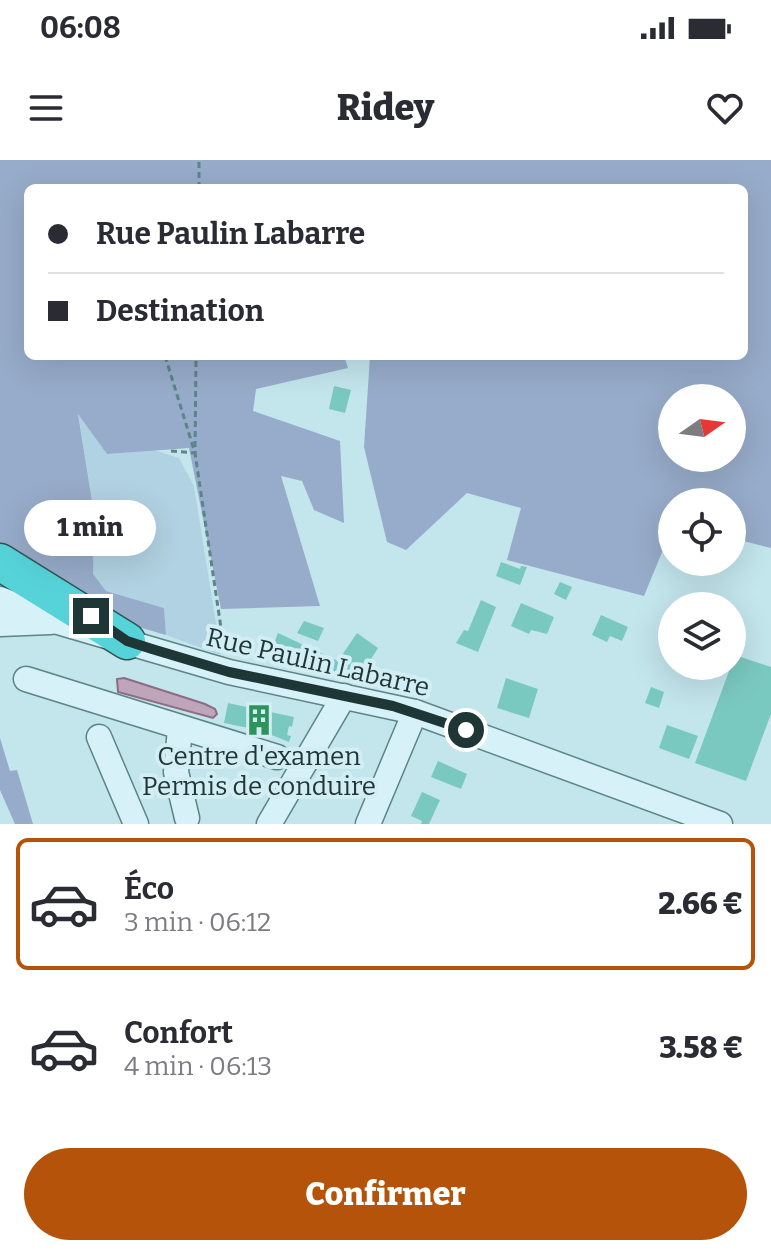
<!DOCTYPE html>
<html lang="fr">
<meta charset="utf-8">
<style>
body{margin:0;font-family:Bitter,serif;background:#f2f2f3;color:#2b2b33;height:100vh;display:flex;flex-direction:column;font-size:30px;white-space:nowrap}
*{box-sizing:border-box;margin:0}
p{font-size:26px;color:#7c7c81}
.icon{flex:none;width:44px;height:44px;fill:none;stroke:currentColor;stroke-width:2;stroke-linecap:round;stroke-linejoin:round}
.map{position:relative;height:664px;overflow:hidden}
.drawer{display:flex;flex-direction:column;background:#fff;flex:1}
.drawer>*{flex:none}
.hud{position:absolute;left:24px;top:24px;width:724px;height:176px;border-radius:12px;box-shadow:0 8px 32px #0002;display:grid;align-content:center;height:176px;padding:0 24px;background:#fff}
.needle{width:52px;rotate:76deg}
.controls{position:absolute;left:658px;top:224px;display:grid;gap:16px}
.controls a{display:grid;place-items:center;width:88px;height:88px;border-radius:50%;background:#fff;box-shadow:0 8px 32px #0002;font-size:40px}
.end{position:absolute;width:36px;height:36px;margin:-18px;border:10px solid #1e3635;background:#fff;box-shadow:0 0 0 4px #fff}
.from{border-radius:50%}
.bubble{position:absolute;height:56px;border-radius:28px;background:#fff;box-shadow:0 8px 32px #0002;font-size:26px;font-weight:800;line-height:56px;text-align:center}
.hud b{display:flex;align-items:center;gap:28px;height:76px;font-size:30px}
.hud b+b{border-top:2px solid #e1e1e2}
.hud i{width:20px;height:20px;background:#2b2b33}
ul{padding:14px 0 0;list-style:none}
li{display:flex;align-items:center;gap:24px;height:132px;margin:0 16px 12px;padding:0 8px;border:4px solid transparent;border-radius:12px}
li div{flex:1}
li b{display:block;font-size:30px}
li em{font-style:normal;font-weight:800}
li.current{border-color:#b45309}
li>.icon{width:72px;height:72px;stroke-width:1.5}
.cta{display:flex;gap:16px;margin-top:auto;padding:16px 24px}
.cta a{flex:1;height:92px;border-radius:48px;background:#b45309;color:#fff;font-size:32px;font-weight:800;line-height:92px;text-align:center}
.status{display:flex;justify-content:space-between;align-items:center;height:56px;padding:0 40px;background:#fff;direction:ltr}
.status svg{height:22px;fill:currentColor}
header{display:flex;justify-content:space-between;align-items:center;height:104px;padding:0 24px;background:#fff;font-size:36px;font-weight:800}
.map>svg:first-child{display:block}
</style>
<div class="status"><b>06:08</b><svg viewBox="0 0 49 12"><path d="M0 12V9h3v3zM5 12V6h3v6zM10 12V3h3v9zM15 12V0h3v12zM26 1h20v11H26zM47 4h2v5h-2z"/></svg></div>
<header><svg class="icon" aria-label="menu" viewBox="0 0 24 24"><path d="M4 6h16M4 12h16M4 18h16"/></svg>Ridey<svg class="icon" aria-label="heart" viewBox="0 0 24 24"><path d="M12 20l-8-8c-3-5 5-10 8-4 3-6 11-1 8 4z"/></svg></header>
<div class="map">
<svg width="771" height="664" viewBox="0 0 771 664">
<rect width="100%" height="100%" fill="#c3e5ec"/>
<polygon fill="#b1d2e2" points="78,252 107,294 154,290 179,298 194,326 221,495 166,475 164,448 106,431 93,414 94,354"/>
<g fill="#97acca" fill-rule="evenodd">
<path d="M0 0H771V388L732 378V342H672V368L644 436 507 400 521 348 467 333 406 390 387 382 364 287 370 196H744V28H28V196H344L348 208 256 229 253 251 340 281 344 363 314 350 302 321 281 316 320 446 221 449 189 288 107 294 78 254 94 354 93 414 106 431 164 448 166 475 121 462 0 392ZM672 238H732V298H672Z"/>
<polygon points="0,578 10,611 17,610 33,664 15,664 0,630"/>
</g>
<polygon fill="#bfa5ba" stroke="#8d6c85" stroke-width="2" points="124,518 205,544 215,549 217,554 213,558 118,532 117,519"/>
<g fill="#7ac9c1">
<polygon points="334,226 351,230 345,253 329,249"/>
<polygon points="501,402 520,409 521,406 527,407 520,425 496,416"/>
<polygon points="560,422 572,427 566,440 554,434"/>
<polygon points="481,440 496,447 478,492 456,483 464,470 468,471"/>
<polygon points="521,443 554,457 547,474 531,470 529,474 511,466"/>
<polygon points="601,455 628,467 622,481 610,476 607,482 592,475"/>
<polygon points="304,461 324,468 318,481 297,473"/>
<polygon points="278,473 338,501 357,473 378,488 364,510 357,506 347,521 310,505 311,502 273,486"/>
<polygon points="735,495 771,507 771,554 746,621 695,603"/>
<polygon points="506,518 538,529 529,558 497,548"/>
<polygon points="651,527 664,532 659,548 645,543"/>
<polygon points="228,543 294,557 292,567 289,566 287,575 291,576 289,582 259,570 224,563"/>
<polygon points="667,565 698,576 689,599 659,588"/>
<polygon points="438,601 467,614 461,629 431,617"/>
<polygon points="422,632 440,640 429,664 421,664 422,661 411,656"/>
</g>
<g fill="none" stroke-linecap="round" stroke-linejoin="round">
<defs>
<g id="minor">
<polyline points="0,439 58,462 229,512 415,552 720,664"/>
<polyline points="0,464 50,462"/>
<polyline points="26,519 277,597"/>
<polyline points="180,569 176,612 187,658"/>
<polyline points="99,577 136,664"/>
<polyline points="269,664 344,536"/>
<polyline points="368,664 415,552"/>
</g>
<polyline id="highway" points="0,402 127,481"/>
</defs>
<use href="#minor" stroke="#5b8586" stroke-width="27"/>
<use href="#highway" stroke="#2f5452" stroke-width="39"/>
<g stroke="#5b8586" stroke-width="3" stroke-dasharray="6 4" stroke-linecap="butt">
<polyline points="199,28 199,0"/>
<polyline points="165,196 195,293 224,488"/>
<polyline points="171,291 195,293 196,196"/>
</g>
<use href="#minor" stroke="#d6f1f7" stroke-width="24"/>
<use href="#highway" stroke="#56d3d9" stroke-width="36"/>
</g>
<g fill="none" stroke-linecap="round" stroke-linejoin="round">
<polyline stroke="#1e3635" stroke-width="10" points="91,456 127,481 152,489 229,512 393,546 466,570"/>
</g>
<defs>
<symbol id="building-bare" viewBox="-9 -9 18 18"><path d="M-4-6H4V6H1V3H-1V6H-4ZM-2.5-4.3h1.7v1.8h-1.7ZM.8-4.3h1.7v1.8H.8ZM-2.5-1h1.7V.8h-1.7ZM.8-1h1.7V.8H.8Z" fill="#2d935d" stroke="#d2eef4" stroke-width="2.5" paint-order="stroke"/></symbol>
</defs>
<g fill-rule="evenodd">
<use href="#building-bare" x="237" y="538" width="44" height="44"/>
</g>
<g text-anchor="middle" stroke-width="8" stroke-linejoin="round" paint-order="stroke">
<g font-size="26" fill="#1e3635" stroke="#d2eef4">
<text transform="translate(318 502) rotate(13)" y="9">Rue Paulin Labarre</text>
</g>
<g font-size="26" fill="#1e3635" stroke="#d2eef4">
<text x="259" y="605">Centre d'examen<tspan x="259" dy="30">Permis de conduire</tspan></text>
</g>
</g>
</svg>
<div class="controls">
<a><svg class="needle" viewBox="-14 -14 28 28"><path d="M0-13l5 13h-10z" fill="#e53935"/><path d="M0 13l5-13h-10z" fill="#7c7c81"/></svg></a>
<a><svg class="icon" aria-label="locate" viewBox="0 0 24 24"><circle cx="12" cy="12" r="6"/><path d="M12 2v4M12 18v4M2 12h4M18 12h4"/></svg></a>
<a><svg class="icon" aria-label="layers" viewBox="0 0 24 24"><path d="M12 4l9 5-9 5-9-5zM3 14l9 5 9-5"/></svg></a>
</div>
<i class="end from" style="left:466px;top:570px"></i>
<i class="end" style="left:91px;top:456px"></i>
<div class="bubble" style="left:24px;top:340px;width:132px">1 min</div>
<div class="hud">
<b><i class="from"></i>Rue Paulin Labarre</b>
<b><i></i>Destination</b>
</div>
</div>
<section class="drawer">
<ul>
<li class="current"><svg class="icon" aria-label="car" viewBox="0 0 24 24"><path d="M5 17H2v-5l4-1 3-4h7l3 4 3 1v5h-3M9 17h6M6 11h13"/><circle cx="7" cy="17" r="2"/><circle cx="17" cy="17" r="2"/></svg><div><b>Éco</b><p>3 min · 06:12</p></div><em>2.66 €</em></li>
<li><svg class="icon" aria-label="car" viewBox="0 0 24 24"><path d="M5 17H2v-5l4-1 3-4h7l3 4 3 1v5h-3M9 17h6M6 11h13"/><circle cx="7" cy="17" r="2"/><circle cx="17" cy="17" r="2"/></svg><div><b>Confort</b><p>4 min · 06:13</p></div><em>3.58 €</em></li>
</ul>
<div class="cta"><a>Confirmer</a></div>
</section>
